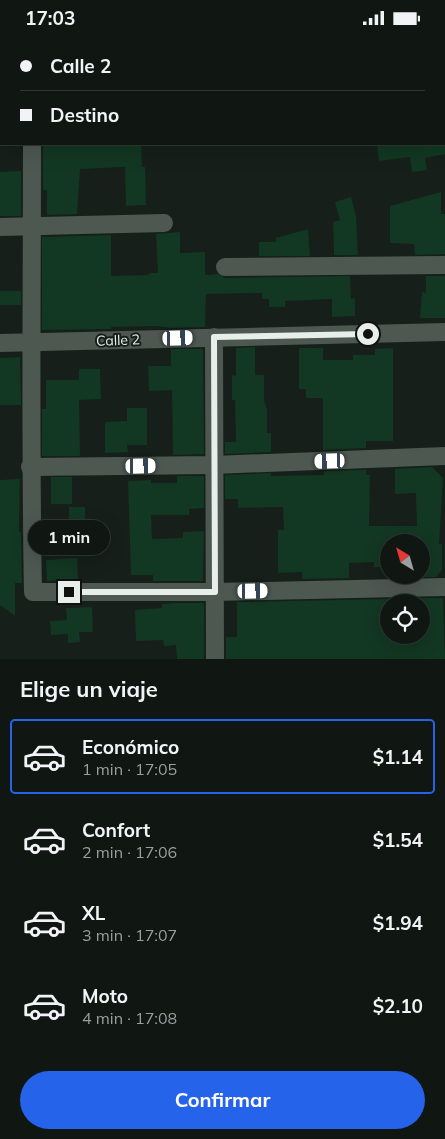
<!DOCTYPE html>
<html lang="es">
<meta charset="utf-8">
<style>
body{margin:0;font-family:Mulish,sans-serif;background:#19201c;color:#f1f3f6;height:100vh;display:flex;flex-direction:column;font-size:19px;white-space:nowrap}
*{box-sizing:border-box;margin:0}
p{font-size:16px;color:#9c9fa0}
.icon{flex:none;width:28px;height:28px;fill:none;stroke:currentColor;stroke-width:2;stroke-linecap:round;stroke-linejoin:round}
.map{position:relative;height:624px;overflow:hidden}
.drawer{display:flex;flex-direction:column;background:#101713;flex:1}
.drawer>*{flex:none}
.hud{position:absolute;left:0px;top:0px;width:445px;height:110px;box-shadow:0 5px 20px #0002,0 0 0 1px #303633;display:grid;align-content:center;height:110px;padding:0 20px;background:#101713}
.needle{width:32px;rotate:323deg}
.tools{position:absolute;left:380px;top:499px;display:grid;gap:10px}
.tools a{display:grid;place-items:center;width:50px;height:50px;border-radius:50%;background:#101713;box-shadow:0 5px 20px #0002,0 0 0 1px #303633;font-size:25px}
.end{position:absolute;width:22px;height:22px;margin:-11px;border:6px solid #e8eeea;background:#111;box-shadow:0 0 0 2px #111}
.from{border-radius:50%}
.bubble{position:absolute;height:35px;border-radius:18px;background:#101713;box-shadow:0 5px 20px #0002,0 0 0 1px #303633;font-size:16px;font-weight:700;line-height:35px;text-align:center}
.car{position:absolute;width:15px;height:30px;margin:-15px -8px;border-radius:6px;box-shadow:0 0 4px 1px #0007;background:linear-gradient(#fff 24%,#345 0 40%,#fff 0 76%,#345 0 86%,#fff 0)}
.hud b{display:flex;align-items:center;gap:18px;height:48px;font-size:19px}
.hud b+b{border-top:1px solid #303633}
.hud i{width:12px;height:12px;background:#f1f3f6}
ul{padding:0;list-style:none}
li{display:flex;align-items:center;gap:15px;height:75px;margin:0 10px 8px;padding:0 10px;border:2px solid transparent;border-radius:5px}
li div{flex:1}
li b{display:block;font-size:19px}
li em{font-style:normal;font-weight:700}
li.current{border-color:#2563eb}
li>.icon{width:45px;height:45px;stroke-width:1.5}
h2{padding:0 20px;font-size:22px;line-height:60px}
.button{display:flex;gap:10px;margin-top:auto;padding:10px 20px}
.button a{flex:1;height:58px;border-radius:30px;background:#2563eb;color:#fff;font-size:20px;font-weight:700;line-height:58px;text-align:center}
.status{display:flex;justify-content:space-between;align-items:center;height:35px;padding:0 25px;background:#101713;direction:ltr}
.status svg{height:14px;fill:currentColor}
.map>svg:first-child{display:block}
</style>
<div class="status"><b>17:03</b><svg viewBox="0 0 49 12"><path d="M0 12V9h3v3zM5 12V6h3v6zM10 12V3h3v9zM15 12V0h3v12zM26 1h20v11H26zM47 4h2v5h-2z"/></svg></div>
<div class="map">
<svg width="445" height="624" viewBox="0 0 445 624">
<rect width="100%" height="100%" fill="#161f19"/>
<g fill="#123722">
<polygon points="43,109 141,109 142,132 145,132 146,170 126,171 125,132 80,134 77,179 47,180 47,155 43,155"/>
<polygon points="377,109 445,109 445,119 425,123 427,135 412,137 410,122 379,126"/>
<polygon points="21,136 21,181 0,181 0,137"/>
<polygon points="441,157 441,179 445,179 445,219 415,220 414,209 390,208 390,171"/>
<polygon points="351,162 356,181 358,220 334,220 333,187 340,185 335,167"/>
<polygon points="308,194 310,221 259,221 259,207 276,207 276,203"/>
<polygon points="180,197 180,218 205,217 205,240 218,239 225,243 350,241 351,264 355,263 355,281 332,282 332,264 285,266 285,272 269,272 269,264 262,264 262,258 206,259 205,292 171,293 156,291 111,292 111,294 42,295 42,202 111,200 111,241 149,240 149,238 158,238 156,199"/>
<polygon points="426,241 445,241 445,283 420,283 422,257 426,258"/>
<rect x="0" y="256" width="21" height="14"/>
<polygon points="255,312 255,340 264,340 264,366 267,374 267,398 271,398 271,417 225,419 225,407 236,407 235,365 232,365 232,340 236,341 236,313"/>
<polygon points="299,313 323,313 323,325 353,325 353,320 375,320 375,314 393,313 393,406 366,406 366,413 323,415 323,363 306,363 306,354 299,354"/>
<polygon points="171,314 203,314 204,419 173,420 172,355 149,356 148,331 171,331"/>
<polygon points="20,322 21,370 0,370 0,323"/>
<polygon points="79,334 100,334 101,364 79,365 80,421 42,421 42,374 46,374 46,345 79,345"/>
<polygon points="127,373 147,373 147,410 127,410 128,417 105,418 105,387 127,386"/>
<polygon points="432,432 443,443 439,509 442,509 442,535 436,542 419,542 419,540 421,540 421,508 389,508 389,532 374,532 374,527 349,528 349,543 302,544 302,537 278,538 278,495 284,495 283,472 238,473 238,464 225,464 225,440 271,438 271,441 324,440 324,436 366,435 366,440 370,440 369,491 417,491 416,458 395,459 395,434"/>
<polygon points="177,441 204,441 204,473 189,474 189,480 151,480 152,504 183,503 183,497 204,496 203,546 153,546 153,540 131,540 128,446 151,445 151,448 177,448"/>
<rect x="51" y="442" width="21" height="27"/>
<polygon points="20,444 19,497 21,497 22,548 15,548 15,581 0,570 0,445"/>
<rect x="69" y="472" width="16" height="27"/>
<polygon points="77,523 78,544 47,546 46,525"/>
<polygon points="421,563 443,563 445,624 226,624 226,602 237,602 237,567 389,564 389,600 421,600"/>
<polygon points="176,568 204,568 204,624 177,624 176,610 164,611 163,605 136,606 135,575 162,573 162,569"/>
<polygon points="92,572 93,597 79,597 80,607 68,608 68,599 51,600 50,586 67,585 66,573"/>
</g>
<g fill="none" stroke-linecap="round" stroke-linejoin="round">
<polyline stroke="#4d5851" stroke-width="9" points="212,1 212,0"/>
<g stroke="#4d5851" stroke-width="18">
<polyline points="31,0 31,1"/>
<polyline points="444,0 445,15"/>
<polyline points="444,60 445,60"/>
<polyline points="0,67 1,67"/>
<path d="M32 109C32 258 30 407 33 557H215L445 552"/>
<polyline points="0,192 164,188"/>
<polyline points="225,232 445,230"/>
<polyline points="214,302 215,624"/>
<polyline points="0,308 445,297"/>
<polyline points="30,432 214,430 445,421"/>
</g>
</g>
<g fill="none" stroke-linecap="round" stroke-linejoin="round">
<polyline stroke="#e8eeea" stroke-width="6" points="69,557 215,557 214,302 368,299"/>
</g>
<g text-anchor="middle" stroke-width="4" stroke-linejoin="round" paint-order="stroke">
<g font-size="14" fill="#e8eeea" stroke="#161f19">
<text transform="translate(118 305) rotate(-2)" y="5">Calle 2</text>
</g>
</g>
</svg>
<div class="tools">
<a><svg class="needle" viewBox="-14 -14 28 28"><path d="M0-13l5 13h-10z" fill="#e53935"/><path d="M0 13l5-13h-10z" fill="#9c9fa0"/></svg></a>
<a><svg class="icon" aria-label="locate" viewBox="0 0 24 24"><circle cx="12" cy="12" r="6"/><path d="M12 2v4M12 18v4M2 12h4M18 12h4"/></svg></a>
</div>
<i class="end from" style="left:368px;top:299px"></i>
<i class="end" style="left:69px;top:557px"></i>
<div class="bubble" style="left:28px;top:485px;width:82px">1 min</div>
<i class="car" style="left:178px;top:303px;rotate:88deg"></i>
<i class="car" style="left:330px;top:426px;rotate:268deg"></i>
<i class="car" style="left:141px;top:431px;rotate:89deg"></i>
<i class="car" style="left:253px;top:556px;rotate:89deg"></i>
<div class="hud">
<b><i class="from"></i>Calle 2</b>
<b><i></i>Destino</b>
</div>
</div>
<section class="drawer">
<h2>Elige un viaje</h2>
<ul>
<li class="current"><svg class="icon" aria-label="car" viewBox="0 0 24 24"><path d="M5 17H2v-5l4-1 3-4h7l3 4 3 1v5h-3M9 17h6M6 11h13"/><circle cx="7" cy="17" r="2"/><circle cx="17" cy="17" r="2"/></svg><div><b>Económico</b><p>1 min · 17:05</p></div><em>$1.14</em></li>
<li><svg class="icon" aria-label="car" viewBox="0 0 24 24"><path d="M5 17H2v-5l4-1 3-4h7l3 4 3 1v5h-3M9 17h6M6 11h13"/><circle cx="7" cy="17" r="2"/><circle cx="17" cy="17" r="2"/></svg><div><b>Confort</b><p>2 min · 17:06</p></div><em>$1.54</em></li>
<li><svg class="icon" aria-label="car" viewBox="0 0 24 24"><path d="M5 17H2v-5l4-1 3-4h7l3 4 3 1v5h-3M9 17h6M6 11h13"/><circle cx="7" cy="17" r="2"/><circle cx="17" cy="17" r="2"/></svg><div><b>XL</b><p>3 min · 17:07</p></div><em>$1.94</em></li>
<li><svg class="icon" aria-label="car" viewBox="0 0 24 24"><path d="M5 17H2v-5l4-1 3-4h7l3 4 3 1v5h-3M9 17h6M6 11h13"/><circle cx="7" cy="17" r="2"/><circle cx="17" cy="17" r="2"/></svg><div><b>Moto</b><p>4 min · 17:08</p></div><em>$2.10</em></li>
</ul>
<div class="button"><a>Confirmar</a></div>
</section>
